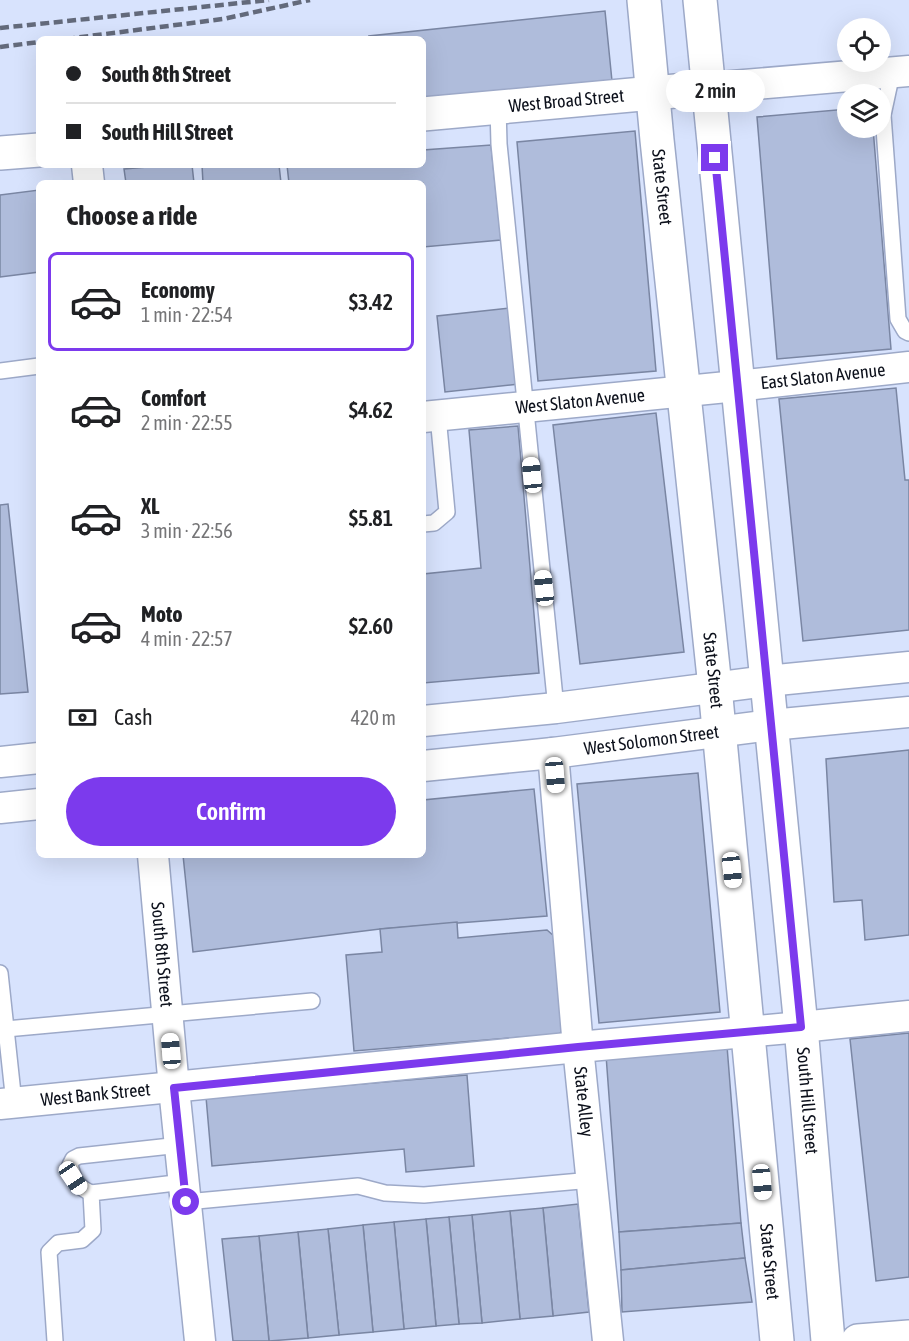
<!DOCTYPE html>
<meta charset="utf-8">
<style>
body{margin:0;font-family:"Asap Condensed",sans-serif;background:#f6f6f6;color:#202124;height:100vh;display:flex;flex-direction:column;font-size:22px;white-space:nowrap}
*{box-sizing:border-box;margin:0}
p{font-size:20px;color:#757577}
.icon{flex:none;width:33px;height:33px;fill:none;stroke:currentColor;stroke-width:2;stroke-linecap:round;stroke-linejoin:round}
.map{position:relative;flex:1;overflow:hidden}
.sheet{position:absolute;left:36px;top:180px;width:390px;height:678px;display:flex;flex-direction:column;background:#fff;border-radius:9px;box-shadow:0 6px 24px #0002}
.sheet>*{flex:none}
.hud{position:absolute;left:36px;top:36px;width:390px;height:132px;border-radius:9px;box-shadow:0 6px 24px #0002;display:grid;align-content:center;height:132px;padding:0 30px;background:#fff}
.controls{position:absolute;left:837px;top:18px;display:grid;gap:12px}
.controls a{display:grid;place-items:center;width:54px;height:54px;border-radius:50%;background:#fff;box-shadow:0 6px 24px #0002;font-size:30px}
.end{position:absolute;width:27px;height:27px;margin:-14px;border:8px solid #7c3aed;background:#fff;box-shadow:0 0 0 3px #fff}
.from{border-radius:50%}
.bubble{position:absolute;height:42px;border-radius:21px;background:#fff;box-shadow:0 6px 24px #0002;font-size:20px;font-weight:600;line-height:42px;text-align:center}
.car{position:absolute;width:18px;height:36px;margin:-18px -9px;border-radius:8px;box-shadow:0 0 4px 2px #0007;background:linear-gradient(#fff 24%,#345 0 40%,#fff 0 76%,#345 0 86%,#fff 0)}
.hud b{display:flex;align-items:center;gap:21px;height:57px;font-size:22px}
.hud b+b{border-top:2px solid #e0e0e0}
.hud i{width:15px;height:15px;background:#202124}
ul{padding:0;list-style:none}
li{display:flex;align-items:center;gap:18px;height:99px;margin:0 12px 9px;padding:0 18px;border:3px solid transparent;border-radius:9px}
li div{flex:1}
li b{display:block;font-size:22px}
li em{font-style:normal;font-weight:600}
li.current{border-color:#7c3aed}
li>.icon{width:54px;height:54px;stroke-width:1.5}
h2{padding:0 30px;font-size:27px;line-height:72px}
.pay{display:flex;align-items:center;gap:15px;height:66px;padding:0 30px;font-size:22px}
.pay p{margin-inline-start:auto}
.button{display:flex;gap:12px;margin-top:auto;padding:12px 30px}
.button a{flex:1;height:69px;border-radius:36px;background:#7c3aed;color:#fff;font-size:24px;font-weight:600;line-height:69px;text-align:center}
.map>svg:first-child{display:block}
</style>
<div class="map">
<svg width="909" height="1341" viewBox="0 0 909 1341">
<rect width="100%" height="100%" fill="#d8e3fd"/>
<g fill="#afbcdb" stroke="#7a86a3" stroke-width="1.5">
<polygon points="605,11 612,81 423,101 423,39 370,39 369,36"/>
<polygon points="848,109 848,128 873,128 891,349 777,359 757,117"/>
<polygon points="635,131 656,371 538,381 517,142"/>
<polygon points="491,145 501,240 423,247 423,183 289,183 287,165 423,165 423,150"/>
<polygon points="171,165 192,165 194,183 126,183 124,169"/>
<polygon points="202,165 279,165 281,183 203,183"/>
<polygon points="39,190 39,272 0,277 0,195"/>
<polygon points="511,308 519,384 445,392 437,316"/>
<polygon points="896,388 905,480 909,480 909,630 803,641 779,399"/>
<polygon points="656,413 684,652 580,664 553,425"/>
<polygon points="518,426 539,673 423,683 423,574 481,568 469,430"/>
<polygon points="8,504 28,692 0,694 0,505"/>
<polygon points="909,750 909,935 865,940 862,900 834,902 826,759"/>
<polygon points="698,773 720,1012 599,1023 577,784"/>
<polygon points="534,789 547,916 380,929 193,952 183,855 423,855 423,800"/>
<polygon points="457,922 458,938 547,930 562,943 570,1023 559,1034 354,1051 346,955 382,952 380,929"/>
<polygon points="909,1033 909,1277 876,1281 850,1039"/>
<polygon points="727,1046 741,1223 619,1232 606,1055"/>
<polygon points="467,1075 474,1166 406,1172 404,1149 212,1166 206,1097"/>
<polygon points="578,1204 589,1312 553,1316 543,1208"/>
<polygon points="543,1208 553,1316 520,1319 510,1211"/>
<polygon points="510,1211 520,1319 482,1323 472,1215"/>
<polygon points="472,1215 482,1323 459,1324 449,1217"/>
<polygon points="449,1217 459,1324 436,1326 426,1219"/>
<polygon points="426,1219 436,1326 404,1329 394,1222"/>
<polygon points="394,1222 404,1329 373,1332 363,1225"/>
<polygon points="741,1223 745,1258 621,1270 619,1232"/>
<polygon points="363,1225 373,1332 339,1335 328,1229"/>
<polygon points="328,1229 339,1335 308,1338 298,1232"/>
<polygon points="298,1232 308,1338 269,1341 259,1236"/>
<polygon points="259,1236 269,1341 233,1341 222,1239"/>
<polygon points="745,1258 752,1302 622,1312 621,1270"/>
</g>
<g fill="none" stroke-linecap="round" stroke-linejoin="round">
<defs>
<g id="lane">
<polyline points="892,73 883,115 898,319 905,331 909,333"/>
<polyline points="498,107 499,144 556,708"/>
<polyline points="0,371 39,366"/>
<polyline points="423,524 434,523 447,512 438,416"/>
<polyline points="0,973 14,1103"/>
<polyline points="6,1029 312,1001"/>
<path d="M91 1193C76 1186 74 1180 70 1165L73 1159 79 1156 180 1145"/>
<polyline points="186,1202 358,1186 385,1193 424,1195 592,1180"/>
<polyline points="55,1341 49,1252 58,1243 82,1240 93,1230 91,1193 184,1182"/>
</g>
<g id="street">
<polyline points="708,88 909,71"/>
<polyline points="87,165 89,183"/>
<path id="s1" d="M423 417 737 386 909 367"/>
<polyline points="423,721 556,708 767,681 909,667"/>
<path id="s2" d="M553 753 578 1047 608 1341"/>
<polyline points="0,762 39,758"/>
<path id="s3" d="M423 766 553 753 771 725 909 712"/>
<polyline points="0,808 39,804"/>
<path id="s4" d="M153 855 174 1088 200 1341"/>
<path id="s5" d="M0 1104 578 1047 801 1027 909 1016"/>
</g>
<g id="secondary">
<path id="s6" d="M644 0 657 140 715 687 777 1341"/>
<path id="s7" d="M700 0 801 1027 828 1341"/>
<path id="s8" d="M423 114 708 88"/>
<polyline points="0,153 39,150"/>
</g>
<polyline id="primary" points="858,1341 909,1337"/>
</defs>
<use href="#lane" stroke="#9da9c8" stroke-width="18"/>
<use href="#street" stroke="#9da9c8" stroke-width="33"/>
<use href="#secondary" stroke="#9da9c8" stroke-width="36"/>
<use href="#primary" stroke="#9da9c8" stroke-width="36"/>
<use href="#lane" stroke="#fff" stroke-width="15"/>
<use href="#street" stroke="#fff" stroke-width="30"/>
<use href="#secondary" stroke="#fff" stroke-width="33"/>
<use href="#primary" stroke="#fff" stroke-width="33"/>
<g stroke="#636a7b" stroke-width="4.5" stroke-dasharray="9 4.5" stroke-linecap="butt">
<polyline points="0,28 269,0"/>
<polyline points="66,39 223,19 310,0"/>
<polyline points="0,47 39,42"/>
</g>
</g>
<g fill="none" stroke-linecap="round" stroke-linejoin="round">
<polyline stroke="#7c3aed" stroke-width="8" points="186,1202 174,1088 578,1047 801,1027 715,158"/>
</g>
<g text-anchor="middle" stroke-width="4.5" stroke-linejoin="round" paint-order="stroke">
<g font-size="18" fill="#0c101b" stroke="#d8e3fd">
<text dy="6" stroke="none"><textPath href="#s8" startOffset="144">West Broad Street</textPath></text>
<text dy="6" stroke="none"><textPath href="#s6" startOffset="188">State Street</textPath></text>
<text dy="6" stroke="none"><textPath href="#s1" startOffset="402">East Slaton Avenue</textPath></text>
<text dy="6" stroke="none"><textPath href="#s1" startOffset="158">West Slaton Avenue</textPath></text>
<text dy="6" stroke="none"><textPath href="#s6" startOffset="674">State Street</textPath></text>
<text dy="6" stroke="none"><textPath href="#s3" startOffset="230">West Solomon Street</textPath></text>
<text dy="6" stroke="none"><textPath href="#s4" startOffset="100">South 8th Street</textPath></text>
<text dy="6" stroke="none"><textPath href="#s5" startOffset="96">West Bank Street</textPath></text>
<text dy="6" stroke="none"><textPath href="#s7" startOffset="1106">South Hill Street</textPath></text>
<text dy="6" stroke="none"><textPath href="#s2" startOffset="350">State Alley</textPath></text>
<text dy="6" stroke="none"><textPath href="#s6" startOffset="1268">State Street</textPath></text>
</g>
</g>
</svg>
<div class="controls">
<a><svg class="icon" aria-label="locate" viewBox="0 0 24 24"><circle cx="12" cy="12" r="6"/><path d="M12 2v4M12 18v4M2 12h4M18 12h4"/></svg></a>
<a><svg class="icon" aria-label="layers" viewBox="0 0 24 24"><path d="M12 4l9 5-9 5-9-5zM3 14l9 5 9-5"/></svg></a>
</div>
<i class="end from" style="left:186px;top:1202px"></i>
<i class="end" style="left:715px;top:158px"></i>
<div class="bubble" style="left:666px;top:70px;width:99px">2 min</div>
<i class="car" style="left:532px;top:475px;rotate:354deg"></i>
<i class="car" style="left:544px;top:588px;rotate:354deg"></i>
<i class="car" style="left:555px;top:775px;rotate:175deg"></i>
<i class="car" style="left:732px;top:870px;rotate:174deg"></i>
<i class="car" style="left:171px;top:1051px;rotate:355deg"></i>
<i class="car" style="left:73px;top:1178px;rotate:146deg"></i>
<i class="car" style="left:762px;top:1182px;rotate:175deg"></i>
<div class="hud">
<b><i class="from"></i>South 8th Street</b>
<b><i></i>South Hill Street</b>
</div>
<section class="sheet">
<h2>Choose a ride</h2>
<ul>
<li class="current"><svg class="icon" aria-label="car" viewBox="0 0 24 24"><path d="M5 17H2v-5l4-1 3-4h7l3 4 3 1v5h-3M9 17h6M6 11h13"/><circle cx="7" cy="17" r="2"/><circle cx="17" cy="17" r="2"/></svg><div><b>Economy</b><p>1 min · 22:54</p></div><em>$3.42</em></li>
<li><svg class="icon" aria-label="car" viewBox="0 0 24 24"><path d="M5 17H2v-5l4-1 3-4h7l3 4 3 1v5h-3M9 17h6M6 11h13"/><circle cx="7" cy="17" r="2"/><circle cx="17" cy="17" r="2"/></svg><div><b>Comfort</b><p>2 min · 22:55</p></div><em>$4.62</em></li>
<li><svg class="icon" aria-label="car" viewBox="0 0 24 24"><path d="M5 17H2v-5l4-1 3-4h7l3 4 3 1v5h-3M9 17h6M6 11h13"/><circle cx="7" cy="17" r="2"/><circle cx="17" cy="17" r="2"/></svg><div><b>XL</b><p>3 min · 22:56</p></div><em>$5.81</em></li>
<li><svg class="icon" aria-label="car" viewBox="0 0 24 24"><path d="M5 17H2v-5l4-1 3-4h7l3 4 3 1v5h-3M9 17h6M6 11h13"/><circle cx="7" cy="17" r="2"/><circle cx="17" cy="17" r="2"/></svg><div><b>Moto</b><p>4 min · 22:57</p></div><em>$2.60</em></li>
</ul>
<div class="pay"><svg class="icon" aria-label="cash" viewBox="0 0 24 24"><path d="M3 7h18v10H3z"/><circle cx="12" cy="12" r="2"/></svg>Cash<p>420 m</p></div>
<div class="button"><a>Confirm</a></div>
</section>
</div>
